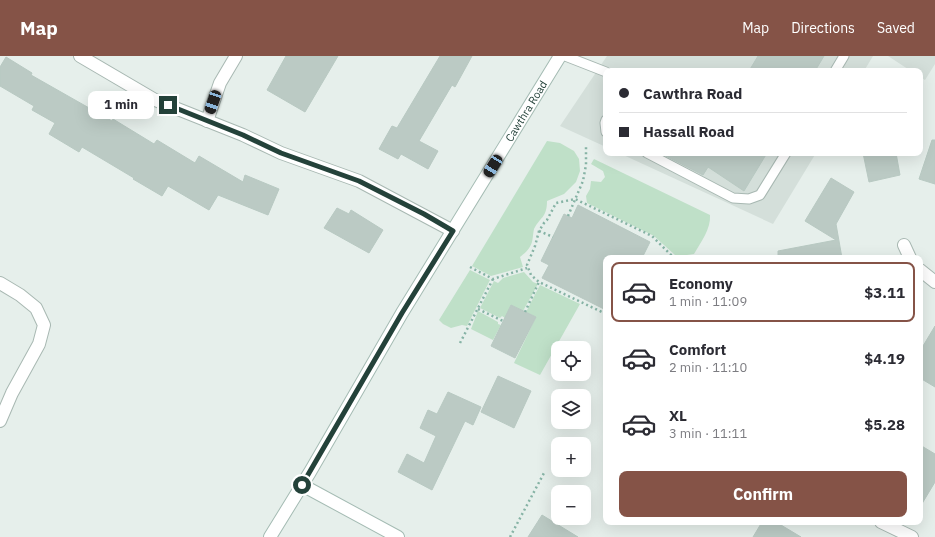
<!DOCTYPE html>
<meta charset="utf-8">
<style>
body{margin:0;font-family:"IBM Plex Sans",sans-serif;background:#f2f2f3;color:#2b2b33;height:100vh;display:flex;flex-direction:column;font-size:15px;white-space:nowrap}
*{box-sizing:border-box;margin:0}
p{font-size:13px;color:#7c7c81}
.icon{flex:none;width:22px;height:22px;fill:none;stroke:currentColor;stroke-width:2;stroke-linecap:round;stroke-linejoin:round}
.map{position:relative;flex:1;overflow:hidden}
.drawer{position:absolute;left:603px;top:199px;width:320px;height:270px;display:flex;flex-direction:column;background:#fff;border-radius:8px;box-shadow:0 4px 16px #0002}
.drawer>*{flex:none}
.banner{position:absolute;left:603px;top:12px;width:320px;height:88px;border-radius:8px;box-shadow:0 4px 16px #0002;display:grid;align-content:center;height:88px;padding:0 16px;background:#fff}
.fabs{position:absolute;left:551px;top:285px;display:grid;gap:8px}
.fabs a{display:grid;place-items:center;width:40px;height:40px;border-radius:8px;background:#fff;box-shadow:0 4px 16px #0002;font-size:20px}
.end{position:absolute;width:18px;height:18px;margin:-9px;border:5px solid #24423a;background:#fff;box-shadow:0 0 0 2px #fff}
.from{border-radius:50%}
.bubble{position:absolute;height:28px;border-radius:8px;background:#fff;box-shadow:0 4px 16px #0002;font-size:13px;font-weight:700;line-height:28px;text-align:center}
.car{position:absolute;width:12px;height:24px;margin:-12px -6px;border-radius:5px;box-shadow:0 0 3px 1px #0007;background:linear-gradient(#222 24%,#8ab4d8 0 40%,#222 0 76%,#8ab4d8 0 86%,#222 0)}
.banner b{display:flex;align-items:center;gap:14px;height:38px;font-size:15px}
.banner b+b{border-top:1px solid #e1e1e2}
.banner i{width:10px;height:10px;background:#2b2b33}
ul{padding:7px 0 0;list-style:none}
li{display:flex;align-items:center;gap:12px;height:60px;margin:0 8px 6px;padding:0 8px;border:2px solid transparent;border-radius:8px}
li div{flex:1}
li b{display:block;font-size:15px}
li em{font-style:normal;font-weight:700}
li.active{border-color:#855347}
li>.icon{width:36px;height:36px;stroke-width:1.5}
.primary-button{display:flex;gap:8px;margin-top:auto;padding:8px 16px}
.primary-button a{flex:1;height:46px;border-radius:8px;background:#855347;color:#fff;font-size:16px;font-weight:700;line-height:46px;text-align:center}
header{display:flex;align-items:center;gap:24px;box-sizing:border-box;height:56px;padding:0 20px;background:#855347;color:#fff}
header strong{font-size:19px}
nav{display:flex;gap:22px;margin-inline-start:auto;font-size:14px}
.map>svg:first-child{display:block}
</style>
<header>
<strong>Map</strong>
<nav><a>Map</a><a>Directions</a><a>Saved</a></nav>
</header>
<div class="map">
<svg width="935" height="481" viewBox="0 0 935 481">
<rect width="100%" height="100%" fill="#e6efeb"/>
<g fill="#d4dfda">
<polygon points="607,0 873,0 864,15 606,15 606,91 560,70"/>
<polygon points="888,0 935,0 935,8 925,24 920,21 920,15 911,15"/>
<polygon points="619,97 816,97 773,168"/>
</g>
<g fill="#bfe0c8">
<path d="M547 85 560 87 574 95 579 103 580 115 576 126 564 138 547 145C547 162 540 161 534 173 533 177 533 182 532 186 530 193 525 197 520 201L523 211 491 220 472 210Z"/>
<path d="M594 103 710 159C711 173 701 186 694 198L680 200 675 199 654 180 587 147 586 140 590 133 591 125 601 126 605 121 603 115 591 108Z"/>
<polygon points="470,214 490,224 467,270 462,269 451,272 443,268 439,264"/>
<polygon points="524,216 533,226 538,228 523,255 511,249 505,262 502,260 500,262 480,252 494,225 498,227 503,222"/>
<polygon points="540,229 580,248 540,319 514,307 536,261 526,256"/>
<polygon points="478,255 498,266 498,268 501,269 493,284 471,273"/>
</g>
<g fill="#bbcac4" stroke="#b8c9c2">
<polygon points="286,0 338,0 305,56 267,34"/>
<polygon points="440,0 472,0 455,31 452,29 419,85 438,95 428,113 401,98 398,103 379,93 392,70 397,72"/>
<polygon points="758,0 824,0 815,15 749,15"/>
<polygon points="6,1 32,17 31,19 112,65 113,63 154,88 157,84 195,107 199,100 243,126 245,119 279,133 268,159 218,139 209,154 168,130 162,140 133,123 134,122 82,91 79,96 49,78 55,67 32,54 34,50 0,30 0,11"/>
<polygon points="932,84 935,84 935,128 919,123"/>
<polygon points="660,97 767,97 744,135 708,111 703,119"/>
<polygon points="863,97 896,97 900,119 869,126"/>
<polygon points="831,122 854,136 836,168 842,202 778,202 778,195 836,184 805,165"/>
<polygon points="578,149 650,186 642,202 606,202 606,254 542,222 549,209 541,205 564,158 572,162"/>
<polygon points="337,152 349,158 351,154 383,174 369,197 324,172"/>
<polygon points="511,249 536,261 515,302 491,290"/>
<polygon points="935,270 935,331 920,322 920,295"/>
<polygon points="498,320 531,335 514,372 481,356"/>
<polygon points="448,336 481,351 473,369 465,365 432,434 398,416 407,398 424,407 436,380 420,372 428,354 437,358"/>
<polygon points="920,389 935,398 935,426 920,451"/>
<polygon points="542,459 578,481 528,481"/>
<polygon points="762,466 776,466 801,481 753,481"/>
</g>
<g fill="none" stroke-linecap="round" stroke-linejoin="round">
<defs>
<g id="lane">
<polyline points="565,0 606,16"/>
<polyline points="835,15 844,0"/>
<polyline points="606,64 605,67 606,76"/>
<polyline points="647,97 733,142 749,143 760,139 786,97"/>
</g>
<g id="street">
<polyline points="80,0 155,44 243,79 281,97 359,125 453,175"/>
<polyline points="207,65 220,27 236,0"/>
<polyline points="904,189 910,202"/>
<polyline points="920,214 935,226"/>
<polyline points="0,227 20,239 36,252 44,269 39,288 12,337 0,365"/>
<polyline points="881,466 912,481"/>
</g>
<g id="secondary">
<polyline points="302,429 398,481"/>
<path id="s1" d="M270 481 310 416 402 257 560 0"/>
</g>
</defs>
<use href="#lane" stroke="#a8b8b2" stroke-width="11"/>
<use href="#street" stroke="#a8b8b2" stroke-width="14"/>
<use href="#secondary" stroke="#a4bbb3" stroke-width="14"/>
<g stroke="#86b3a5" stroke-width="2.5" stroke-dasharray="2 3" stroke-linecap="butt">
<polyline points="568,160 583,125 586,109 586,90"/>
<polyline points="539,175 553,181"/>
<polyline points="687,202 689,202"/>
<polyline points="470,211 493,223 527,212"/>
<polyline points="478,253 503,265"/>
<polyline points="525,256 539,226"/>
<polyline points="606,258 539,226 531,219 527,209 535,190 539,175 544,167 547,164 556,147 575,143 652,180 671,199 672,202"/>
<polyline points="460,287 493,223"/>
<polyline points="510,481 544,417"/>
</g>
<use href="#lane" stroke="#fff" stroke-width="9"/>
<use href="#street" stroke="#fff" stroke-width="12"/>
<use href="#secondary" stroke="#fff" stroke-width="12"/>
</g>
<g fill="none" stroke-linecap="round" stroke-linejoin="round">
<polyline stroke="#24423a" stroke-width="5" points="168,49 243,79 281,97 359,125 424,158 453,175 402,257 302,429"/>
</g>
<g text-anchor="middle" stroke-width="3" stroke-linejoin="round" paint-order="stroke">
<g font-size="11" fill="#24423a" stroke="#f7fbf9">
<text dy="4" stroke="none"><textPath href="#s1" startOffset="497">Cawthra Road</textPath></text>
</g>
</g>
</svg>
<div class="fabs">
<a><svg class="icon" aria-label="locate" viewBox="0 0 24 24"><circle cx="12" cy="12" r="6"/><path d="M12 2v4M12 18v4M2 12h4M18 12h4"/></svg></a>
<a><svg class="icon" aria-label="layers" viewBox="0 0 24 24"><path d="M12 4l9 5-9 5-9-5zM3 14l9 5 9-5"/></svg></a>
<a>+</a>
<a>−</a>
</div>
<i class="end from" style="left:302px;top:429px"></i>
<i class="end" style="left:168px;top:49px"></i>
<div class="bubble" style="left:88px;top:35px;width:66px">1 min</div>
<i class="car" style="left:213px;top:46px;rotate:199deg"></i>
<i class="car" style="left:493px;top:110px;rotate:212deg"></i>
<div class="banner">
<b><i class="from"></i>Cawthra Road</b>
<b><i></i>Hassall Road</b>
</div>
<section class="drawer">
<ul>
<li class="active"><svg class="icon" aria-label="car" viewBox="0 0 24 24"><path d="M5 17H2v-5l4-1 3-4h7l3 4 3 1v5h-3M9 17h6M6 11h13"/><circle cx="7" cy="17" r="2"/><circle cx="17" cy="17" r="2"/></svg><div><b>Economy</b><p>1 min · 11:09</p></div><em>$3.11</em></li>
<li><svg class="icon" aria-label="car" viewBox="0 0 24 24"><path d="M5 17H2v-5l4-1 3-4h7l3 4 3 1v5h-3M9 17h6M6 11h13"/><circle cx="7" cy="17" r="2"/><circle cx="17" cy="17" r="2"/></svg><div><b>Comfort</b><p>2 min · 11:10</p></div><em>$4.19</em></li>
<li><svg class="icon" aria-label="car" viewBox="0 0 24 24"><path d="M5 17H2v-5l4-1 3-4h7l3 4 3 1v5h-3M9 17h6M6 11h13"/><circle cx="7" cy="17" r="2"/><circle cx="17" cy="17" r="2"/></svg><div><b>XL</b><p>3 min · 11:11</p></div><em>$5.28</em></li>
</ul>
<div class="primary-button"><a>Confirm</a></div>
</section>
</div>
